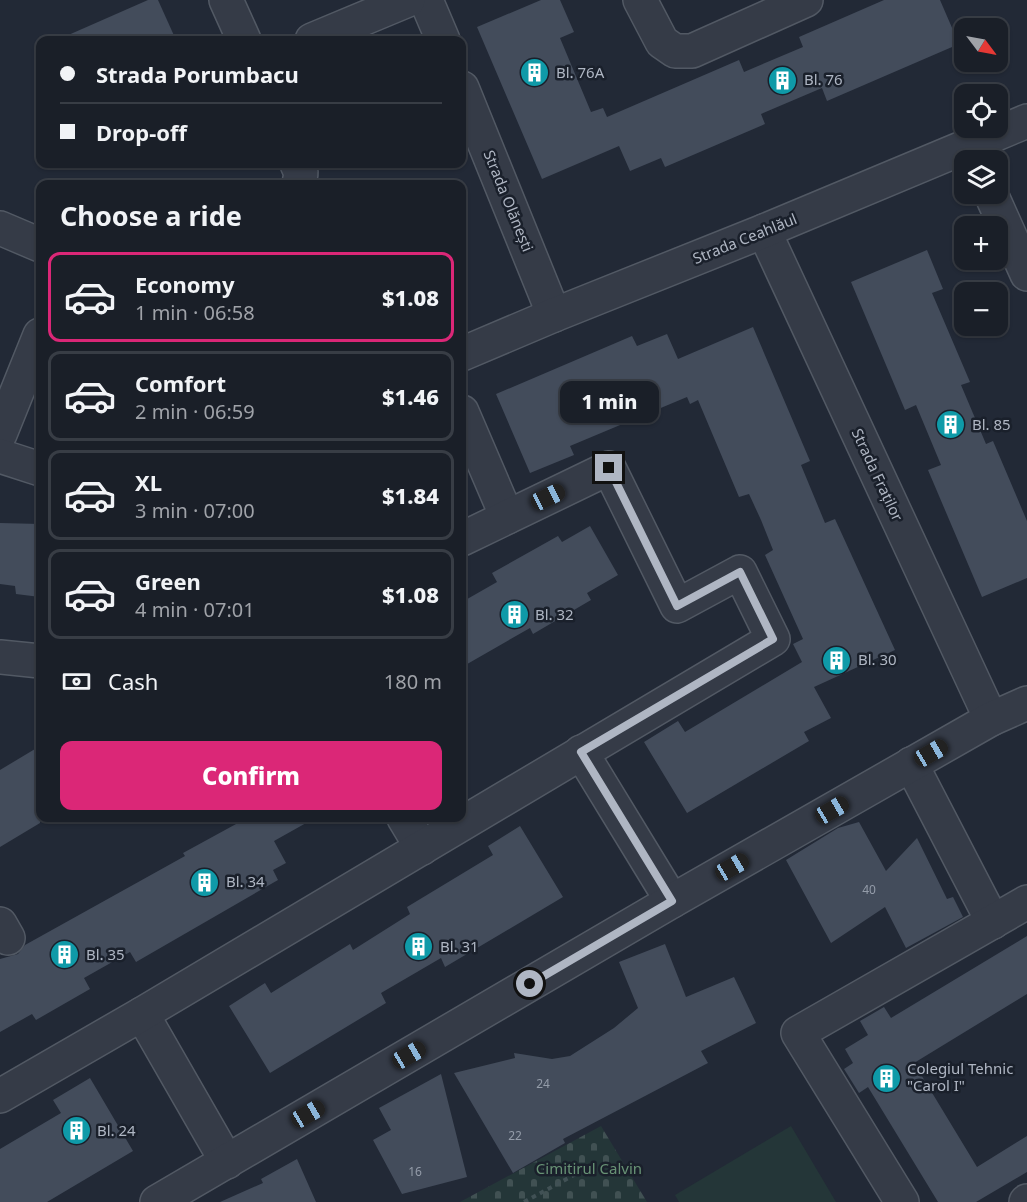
<!DOCTYPE html>
<meta charset="utf-8">
<style>
body{margin:0;font-family:"Noto Sans",sans-serif;background:#272c34;color:#f1f3f6;height:100vh;display:flex;flex-direction:column;font-size:22px;white-space:nowrap}
*{box-sizing:border-box;margin:0}
p{font-size:20px;color:#9fa2a8}
.icon{flex:none;width:33px;height:33px;fill:none;stroke:currentColor;stroke-width:2;stroke-linecap:round;stroke-linejoin:round}
.map{position:relative;flex:1;overflow:hidden}
.drawer{position:absolute;left:36px;top:180px;width:430px;height:642px;display:flex;flex-direction:column;background:#1a1f28;border-radius:12px;box-shadow:0 2px 4px #0004,0 0 0 2px #383d45}
.drawer>*{flex:none}
.guide{position:absolute;left:36px;top:36px;width:430px;height:132px;border-radius:12px;box-shadow:0 2px 4px #0004,0 0 0 2px #383d45;display:grid;align-content:center;height:132px;padding:0 24px;background:#1a1f28}
.needle{width:39px;rotate:122deg}
.controls{position:absolute;left:954px;top:18px;display:grid;gap:12px}
.controls a{display:grid;place-items:center;width:54px;height:54px;border-radius:12px;background:#1a1f28;box-shadow:0 2px 4px #0004,0 0 0 2px #383d45;font-size:30px}
.end{position:absolute;width:27px;height:27px;margin:-14px;border:8px solid #afb6c3;background:#111;box-shadow:0 0 0 3px #111}
.from{border-radius:50%}
.bubble{position:absolute;height:42px;border-radius:12px;background:#1a1f28;box-shadow:0 2px 4px #0004,0 0 0 2px #383d45;font-size:20px;font-weight:800;line-height:42px;text-align:center}
.car{position:absolute;width:18px;height:36px;margin:-18px -9px;border-radius:8px;box-shadow:0 0 4px 2px #0007;background:linear-gradient(#222 24%,#8ab4d8 0 40%,#222 0 76%,#8ab4d8 0 86%,#222 0)}
.guide b{display:flex;align-items:center;gap:21px;height:57px;font-size:22px}
.guide b+b{border-top:2px solid #383d45}
.guide i{width:15px;height:15px;background:#f1f3f6}
ul{padding:0;list-style:none}
li{display:flex;align-items:center;gap:18px;height:90px;margin:0 12px 9px;padding:0 12px;border:3px solid #383d45;border-radius:12px}
li div{flex:1}
li b{display:block;font-size:22px}
li em{font-style:normal;font-weight:800}
li.on{border-color:#db2777}
li>.icon{width:54px;height:54px;stroke-width:1.5}
h2{padding:0 24px;font-size:27px;line-height:72px}
.pay{display:flex;align-items:center;gap:15px;height:66px;padding:0 24px;font-size:22px}
.pay p{margin-inline-start:auto}
.button{display:flex;gap:12px;margin-top:auto;padding:12px 24px}
.button a{flex:1;height:69px;border-radius:12px;background:#db2777;color:#fff;font-size:24px;font-weight:800;line-height:69px;text-align:center}
.map>svg:first-child{display:block}
</style>
<div class="map">
<svg width="1027" height="1202" viewBox="0 0 1027 1202">
<defs>
<pattern id="cemetery-stones" width="16" height="16" patternUnits="userSpaceOnUse" patternTransform="scale(1.5)"><rect width="16" height="16" fill="#243638"/><path d="M2 7V4a2 2 0 0 1 4 0v3zM10 15v-3a2 2 0 0 1 4 0v3z" fill="#415153"/></pattern>
</defs>
<rect width="100%" height="100%" fill="#222936"/>
<polygon fill="url(#cemetery-stones)" points="601,1126 647,1202 460,1202"/>
<polygon fill="#243638" points="791,1126 836,1202 679,1202 675,1195"/>
<g fill="#434c5b">
<polygon points="148,0 158,0 176,40 57,40"/>
<polygon points="541,0 560,0 574,32 560,38 591,112 603,108 607,117 739,60 744,72 803,47 799,37 884,0 940,0 959,44 827,101 822,88 761,114 765,124 665,167 661,158 630,171 619,146 542,179 477,27"/>
<polygon points="927,250 943,289 932,293 970,382 961,385 986,444 993,441 1027,521 1027,578 982,597 928,470 941,465 916,405 905,410 851,282"/>
<polygon points="753,327 810,461 801,465 825,523 835,519 895,650 814,687 831,718 804,732 809,741 687,813 644,742 678,721 685,732 802,662 793,644 803,639 765,555 773,550 761,520 749,494 739,497 698,400 690,404 687,397 570,446 574,455 530,473 496,394 632,336 637,346 667,334 678,359"/>
<polygon points="0,523 40,524 40,597 16,594 15,586 0,584"/>
<polygon points="590,526 618,575 587,593 591,600 533,634 530,628 462,667 462,602 497,582 492,573 558,536 562,542"/>
<polygon points="40,746 40,823 0,847 0,770"/>
<polygon points="247,818 315,818 274,841 286,863 273,870 278,880 136,962 130,952 84,978 90,989 36,1020 32,1014 0,1032 0,959 18,954 25,945 185,856 183,853"/>
<polygon points="859,822 886,871 917,838 947,899 953,897 963,917 906,948 885,907 831,943 786,860 838,828"/>
<polygon points="520,826 563,897 445,967 441,958 381,993 386,1003 270,1073 229,1006 265,983 271,993 350,944 353,950 410,914 407,907 493,855 488,846"/>
<polygon points="1027,936 1027,994 914,1063 977,1167 1027,1136 1027,1172 976,1202 938,1202 868,1087 859,1093 844,1069 853,1063 845,1049 868,1035 860,1021 884,1007 891,1018"/>
<polygon points="665,944 686,997 734,977 756,1023 701,1051 708,1063 563,1139 565,1143 513,1173 454,1073 515,1058 514,1053 552,1059 570,1056 614,1028 638,1008 619,962"/>
<polygon points="441,1074 467,1177 402,1194 373,1140 391,1130 379,1108"/>
<polygon points="90,1078 133,1151 47,1202 0,1202 0,1149 61,1113 53,1100"/>
<polygon points="297,1159 316,1202 220,1202 263,1183 261,1179"/>
</g>
<g fill="none" stroke-linecap="round" stroke-linejoin="round">
<defs>
<g id="minor">
<polyline points="226,0 244,40"/>
<polyline points="426,0 443,40"/>
<polyline points="640,0 662,42 675,51 692,51 806,0"/>
<polyline points="312,40 408,0"/>
<polyline points="462,88 554,315"/>
<polyline points="297,164 301,173 299,184"/>
<polyline points="991,194 1027,274"/>
<polyline points="0,228 40,245"/>
<polyline points="764,231 991,719"/>
<polyline points="462,354 554,315 764,231 1027,121"/>
<polyline points="462,412 507,517"/>
<polyline points="0,434 40,335"/>
<polyline points="0,456 40,469"/>
<polyline points="0,657 40,661"/>
<polyline points="581,752 672,901"/>
<polyline points="911,764 993,922"/>
<polyline points="404,818 422,848"/>
<polyline points="0,924 8,938"/>
<polyline points="142,1014 227,1162"/>
<polyline points="0,1096 142,1014 773,639 740,572 677,606 609,468 462,539"/>
<polyline points="157,1202 672,901 991,719 1027,703"/>
<polyline points="902,1202 798,1033 1027,902"/>
<polyline points="1026,1202 1027,1201"/>
</g>
</defs>
<use href="#minor" stroke="#525964" stroke-width="36"/>
<polyline stroke="#415155" stroke-width="4" stroke-dasharray="4.5 4.5" stroke-linecap="butt" points="524,1202 587,1168"/>
<use href="#minor" stroke="#353b47" stroke-width="33"/>
</g>
<g fill="none" stroke-linecap="round" stroke-linejoin="round">
<polyline stroke="#afb6c3" stroke-width="8" points="530,984 672,901 581,752 773,639 740,572 677,606 609,468"/>
</g>
<defs>
<symbol id="building-disc" viewBox="-11 -11 22 22"><circle r="9.5" fill="#0f9aa8" stroke="#1a202b"/><path d="M-4-6H4V6H1V3H-1V6H-4ZM-2.5-4.3h1.7v1.8h-1.7ZM.8-4.3h1.7v1.8H.8ZM-2.5-1h1.7V.8h-1.7ZM.8-1h1.7V.8H.8Z" fill="#fff"/></symbol>
</defs>
<g fill-rule="evenodd">
<use href="#building-disc" x="518" y="56" width="33" height="33"/>
<use href="#building-disc" x="766" y="64" width="33" height="33"/>
<use href="#building-disc" x="934" y="408" width="33" height="33"/>
<use href="#building-disc" x="498" y="598" width="33" height="33"/>
<use href="#building-disc" x="820" y="644" width="33" height="33"/>
<use href="#building-disc" x="188" y="866" width="33" height="33"/>
<use href="#building-disc" x="402" y="930" width="33" height="33"/>
<use href="#building-disc" x="48" y="938" width="33" height="33"/>
<use href="#building-disc" x="870" y="1062" width="33" height="33"/>
<use href="#building-disc" x="60" y="1114" width="33" height="33"/>
</g>
<g text-anchor="middle" stroke-width="5" stroke-linejoin="round" paint-order="stroke">
<g font-size="12" fill="#949ca9">
<text x="869" y="894">40</text>
<text x="543" y="1088">24</text>
<text x="515" y="1140">22</text>
<text x="415" y="1176">16</text>
</g>
<g font-size="15" fill="#afb6c3" stroke="#1a202b" text-anchor="start">
<text x="556" y="78">Bl. 76A</text>
<text x="804" y="85">Bl. 76</text>
<text x="972" y="430">Bl. 85</text>
<text x="535" y="620">Bl. 32</text>
<text x="858" y="665">Bl. 30</text>
<text x="226" y="887">Bl. 34</text>
<text x="440" y="952">Bl. 31</text>
<text x="86" y="960">Bl. 35</text>
<text x="907" y="1074">Colegiul Tehnic<tspan x="907" dy="17">"Carol I"</tspan></text>
<text x="97" y="1136">Bl. 24</text>
</g>
<g font-size="15" fill="#afb6c3" stroke="#1a202b">
<text transform="translate(508 201) rotate(68)" y="5">Strada Olănești</text>
<text transform="translate(745 239) rotate(-22)" y="5">Strada Ceahlăul</text>
<text transform="translate(877 475) rotate(65)" y="5">Strada Fraților</text>
</g>
<g font-size="15" fill="#689275" stroke="#1a202b">
<text x="589" y="1174">Cimitirul Calvin</text>
</g>
</g>
</svg>
<div class="controls">
<a><svg class="needle" viewBox="-14 -14 28 28"><path d="M0-13l5 13h-10z" fill="#e53935"/><path d="M0 13l5-13h-10z" fill="#9fa2a8"/></svg></a>
<a><svg class="icon" aria-label="locate" viewBox="0 0 24 24"><circle cx="12" cy="12" r="6"/><path d="M12 2v4M12 18v4M2 12h4M18 12h4"/></svg></a>
<a><svg class="icon" aria-label="layers" viewBox="0 0 24 24"><path d="M12 4l9 5-9 5-9-5zM3 14l9 5 9-5"/></svg></a>
<a>+</a>
<a>−</a>
</div>
<i class="end from" style="left:530px;top:984px"></i>
<i class="end" style="left:609px;top:468px"></i>
<div class="bubble" style="left:560px;top:381px;width:99px">1 min</div>
<i class="car" style="left:548px;top:497px;rotate:64deg"></i>
<i class="car" style="left:931px;top:753px;rotate:60deg"></i>
<i class="car" style="left:832px;top:810px;rotate:60deg"></i>
<i class="car" style="left:732px;top:867px;rotate:60deg"></i>
<i class="car" style="left:409px;top:1055px;rotate:60deg"></i>
<i class="car" style="left:308px;top:1114px;rotate:60deg"></i>
<div class="guide">
<b><i class="from"></i>Strada Porumbacu</b>
<b><i></i>Drop-off</b>
</div>
<section class="drawer">
<h2>Choose a ride</h2>
<ul>
<li class="on"><svg class="icon" aria-label="car" viewBox="0 0 24 24"><path d="M5 17H2v-5l4-1 3-4h7l3 4 3 1v5h-3M9 17h6M6 11h13"/><circle cx="7" cy="17" r="2"/><circle cx="17" cy="17" r="2"/></svg><div><b>Economy</b><p>1 min · 06:58</p></div><em>$1.08</em></li>
<li><svg class="icon" aria-label="car" viewBox="0 0 24 24"><path d="M5 17H2v-5l4-1 3-4h7l3 4 3 1v5h-3M9 17h6M6 11h13"/><circle cx="7" cy="17" r="2"/><circle cx="17" cy="17" r="2"/></svg><div><b>Comfort</b><p>2 min · 06:59</p></div><em>$1.46</em></li>
<li><svg class="icon" aria-label="car" viewBox="0 0 24 24"><path d="M5 17H2v-5l4-1 3-4h7l3 4 3 1v5h-3M9 17h6M6 11h13"/><circle cx="7" cy="17" r="2"/><circle cx="17" cy="17" r="2"/></svg><div><b>XL</b><p>3 min · 07:00</p></div><em>$1.84</em></li>
<li><svg class="icon" aria-label="car" viewBox="0 0 24 24"><path d="M5 17H2v-5l4-1 3-4h7l3 4 3 1v5h-3M9 17h6M6 11h13"/><circle cx="7" cy="17" r="2"/><circle cx="17" cy="17" r="2"/></svg><div><b>Green</b><p>4 min · 07:01</p></div><em>$1.08</em></li>
</ul>
<div class="pay"><svg class="icon" aria-label="cash" viewBox="0 0 24 24"><path d="M3 7h18v10H3z"/><circle cx="12" cy="12" r="2"/></svg>Cash<p>180 m</p></div>
<div class="button"><a>Confirm</a></div>
</section>
</div>
